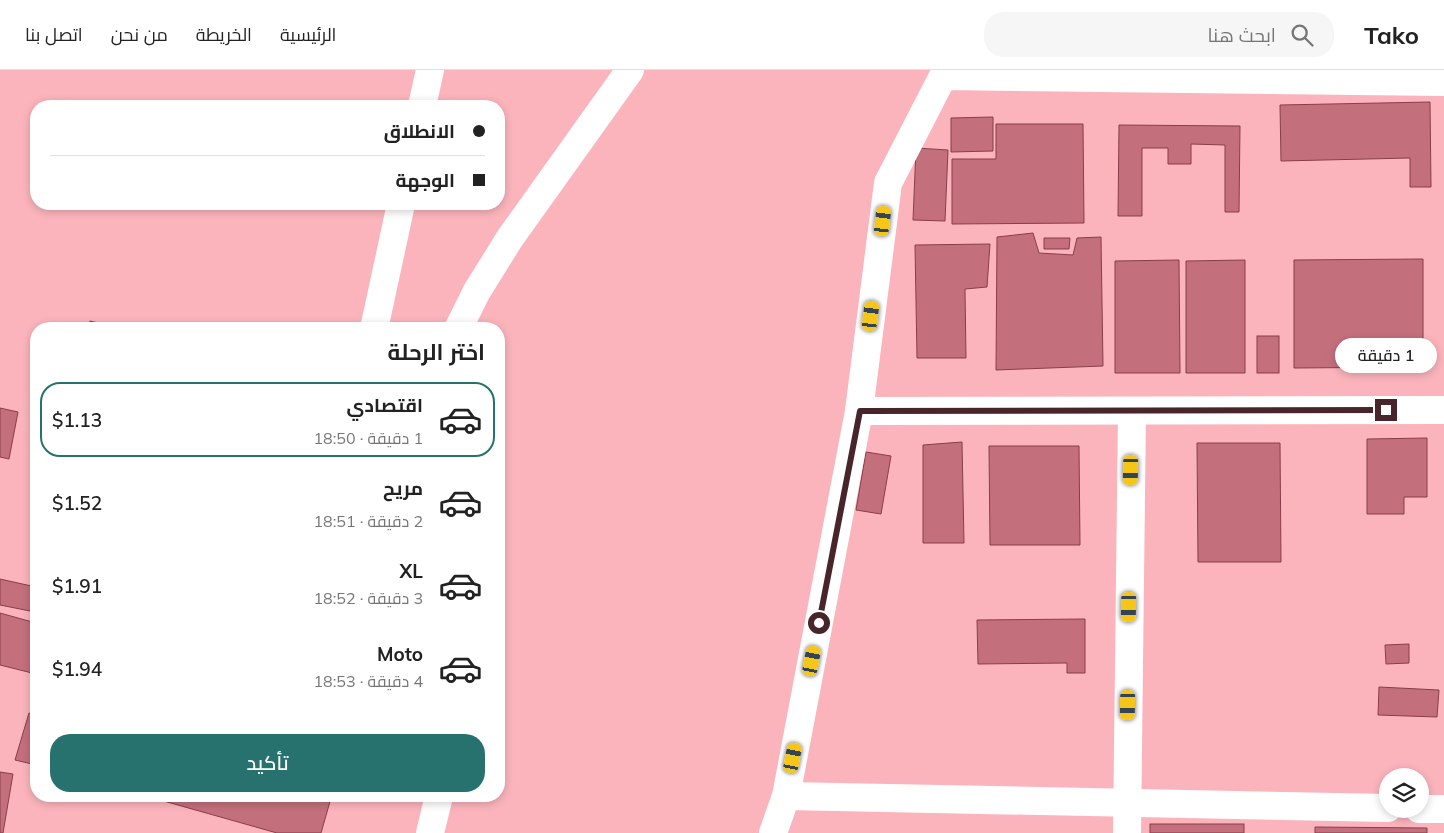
<!DOCTYPE html>
<html lang="ar">
<meta charset="utf-8">
<style>
body{margin:0;font-family:Mulish,Cairo,sans-serif;background:#f6f6f6;color:#222;direction:rtl;height:100vh;display:flex;flex-direction:column;font-size:19px;white-space:nowrap}
*{box-sizing:border-box;margin:0}
p{font-size:16px;color:#767676}
.icon{flex:none;width:28px;height:28px;fill:none;stroke:currentColor;stroke-width:2;stroke-linecap:round;stroke-linejoin:round}
.map{position:relative;flex:1;overflow:hidden;direction:ltr}
.drawer{position:absolute;left:30px;top:252px;width:475px;height:480px;display:flex;flex-direction:column;background:#fff;border-radius:20px;box-shadow:0 2px 8px #0003;direction:rtl}
.drawer>*{flex:none}
.banner{position:absolute;left:30px;top:30px;width:475px;height:110px;border-radius:20px;box-shadow:0 2px 8px #0003;direction:rtl;display:grid;align-content:center;height:110px;padding:0 20px;background:#fff}
.tools{position:absolute;left:1379px;top:698px;display:grid;gap:10px}
.tools a{display:grid;place-items:center;width:50px;height:50px;border-radius:50%;background:#fff;box-shadow:0 2px 8px #0003;font-size:25px}
.end{position:absolute;width:22px;height:22px;margin:-11px;border:6px solid #48252a;background:#fff;box-shadow:0 0 0 2px #fff}
.from{border-radius:50%}
.bubble{position:absolute;height:35px;border-radius:18px;background:#fff;box-shadow:0 2px 8px #0003;font-size:16px;font-weight:600;line-height:35px;text-align:center;direction:rtl}
.car{position:absolute;width:15px;height:30px;margin:-15px -8px;border-radius:6px;box-shadow:0 0 4px 1px #0007;background:linear-gradient(#f5c518 24%,#345 0 40%,#f5c518 0 76%,#345 0 86%,#f5c518 0)}
.banner b{display:flex;align-items:center;gap:18px;height:48px;font-size:19px}
.banner b+b{border-top:1px solid #e0e0e0}
.banner i{width:12px;height:12px;background:#222}
ul{padding:0;list-style:none}
li{display:flex;align-items:center;gap:15px;height:75px;margin:0 10px 8px;padding:0 10px;border:2px solid transparent;border-radius:20px}
li div{flex:1}
li b{display:block;font-size:19px}
li em{font-style:normal;font-weight:600}
li.active{border-color:#27716e}
li>.icon{width:45px;height:45px;stroke-width:1.5}
h2{padding:0 20px;font-size:22px;line-height:60px}
.primary-button{display:flex;gap:10px;margin-top:auto;padding:10px 20px}
.primary-button a{flex:1;height:58px;border-radius:20px;background:#27716e;color:#fff;font-size:20px;font-weight:600;line-height:58px;text-align:center}
header{display:flex;align-items:center;gap:30px;box-sizing:border-box;height:70px;padding:0 25px;background:#fff;border-bottom:1px solid #e0e0e0}
header strong{font-size:24px}
nav{display:flex;gap:28px;margin-inline-start:auto;font-size:18px}
.search{width:350px;height:45px;background:#f6f6f6;display:flex;align-items:center;gap:12px;box-sizing:border-box;padding:0 18px;border-radius:20px;color:#767676;font-size:19px}
.map>svg:first-child{display:block}
</style>
<header>
<strong>Tako</strong>
<div class="search"><svg class="icon" aria-label="search" viewBox="0 0 24 24"><circle cx="10" cy="10" r="6"/><path d="M15 15l6 6"/></svg>ابحث هنا</div>
<nav><a>الرئيسية</a><a>الخريطة</a><a>من نحن</a><a>اتصل بنا</a></nav>
</header>
<div class="map">
<svg width="1444" height="763" viewBox="0 0 1444 763">
<rect width="100%" height="100%" fill="#fbb4bc"/>
<g fill="#c3707c" stroke="#893d4a">
<polygon points="1430,32 1431,117 1410,117 1410,88 1281,91 1280,35"/>
<polygon points="993,47 993,81 951,82 951,48"/>
<polygon points="996,54 1083,54 1084,153 952,154 952,89 996,89"/>
<polygon points="1119,55 1240,56 1239,142 1225,142 1225,75 1191,74 1191,94 1168,94 1168,78 1142,78 1142,146 1118,146"/>
<polygon points="916,78 948,80 945,151 913,150"/>
<polygon points="1033,163 1039,183 1073,185 1077,168 1101,167 1103,296 996,300 997,167"/>
<polygon points="1044,168 1070,168 1069,179 1044,179"/>
<polygon points="990,174 987,217 965,219 966,288 917,288 915,175"/>
<polygon points="1423,189 1423,297 1294,298 1294,190"/>
<polygon points="1179,190 1180,303 1115,303 1115,191"/>
<polygon points="1245,190 1245,303 1186,303 1186,191"/>
<polygon points="90,251 106,255 105,259 88,259"/>
<rect x="1257" y="266" width="22" height="37"/>
<polygon points="0,338 18,342 9,389 0,387"/>
<polygon points="1427,368 1427,427 1404,427 1404,444 1367,444 1367,369"/>
<polygon points="962,372 964,473 923,473 923,375"/>
<polygon points="1197,373 1280,373 1281,492 1198,492"/>
<polygon points="989,376 1079,376 1080,475 990,475"/>
<polygon points="866,382 891,386 881,444 856,440"/>
<polygon points="0,509 36,517 36,534 34,534 30,541 0,535"/>
<polygon points="0,543 36,553 36,604 0,595"/>
<polygon points="1085,549 1085,603 1067,603 1067,593 978,594 977,550"/>
<polygon points="1409,574 1409,593 1386,594 1385,575"/>
<polygon points="1379,617 1439,620 1437,647 1378,645"/>
<polygon points="29,643 36,645 36,695 15,690"/>
<polygon points="0,702 13,704 3,763 0,763"/>
<polygon points="146,726 326,726 331,728 321,763 277,763"/>
<rect x="1150" y="754" width="94" height="9"/>
<polygon points="1315,757 1427,758 1427,763 1315,763"/>
</g>
<g fill="none" stroke-linecap="round" stroke-linejoin="round">
<g stroke="#fff" stroke-width="28">
<polyline points="859,341 1444,340"/>
<polyline points="786,726 1388,738"/>
<polyline points="1419,739 1444,739"/>
<polyline points="430,763 439,726"/>
<polyline points="773,763 786,726 859,341 888,113 943,6 1444,12"/>
<polyline points="1127,763 1132,341"/>
</g>
<g stroke="#fff" stroke-width="28">
<polyline points="422,36 430,0"/>
<polyline points="374,259 401,134"/>
<polyline points="458,259 477,221 510,168 630,0"/>
</g>
</g>
<g fill="none" stroke-linecap="round" stroke-linejoin="round">
<polyline stroke="#48252a" stroke-width="6" points="819,553 860,341 1386,340"/>
</g>
</svg>
<div class="tools">
<a><svg class="icon" aria-label="layers" viewBox="0 0 24 24"><path d="M12 4l9 5-9 5-9-5zM3 14l9 5 9-5"/></svg></a>
</div>
<i class="end from" style="left:819px;top:553px"></i>
<i class="end" style="left:1386px;top:340px"></i>
<div class="bubble" style="left:1335px;top:268px;width:102px">1 دقيقة</div>
<i class="car" style="left:883px;top:151px;rotate:7deg"></i>
<i class="car" style="left:871px;top:246px;rotate:7deg"></i>
<i class="car" style="left:1131px;top:400px;rotate:181deg"></i>
<i class="car" style="left:1129px;top:537px;rotate:181deg"></i>
<i class="car" style="left:812px;top:591px;rotate:11deg"></i>
<i class="car" style="left:1128px;top:635px;rotate:181deg"></i>
<i class="car" style="left:793px;top:688px;rotate:11deg"></i>
<div class="banner">
<b><i class="from"></i>الانطلاق</b>
<b><i></i>الوجهة</b>
</div>
<section class="drawer">
<h2>اختر الرحلة</h2>
<ul>
<li class="active"><svg class="icon" aria-label="car" viewBox="0 0 24 24"><path d="M5 17H2v-5l4-1 3-4h7l3 4 3 1v5h-3M9 17h6M6 11h13"/><circle cx="7" cy="17" r="2"/><circle cx="17" cy="17" r="2"/></svg><div><b>اقتصادي</b><p>1 دقيقة · 18:50</p></div><em>$1.13</em></li>
<li><svg class="icon" aria-label="car" viewBox="0 0 24 24"><path d="M5 17H2v-5l4-1 3-4h7l3 4 3 1v5h-3M9 17h6M6 11h13"/><circle cx="7" cy="17" r="2"/><circle cx="17" cy="17" r="2"/></svg><div><b>مريح</b><p>2 دقيقة · 18:51</p></div><em>$1.52</em></li>
<li><svg class="icon" aria-label="car" viewBox="0 0 24 24"><path d="M5 17H2v-5l4-1 3-4h7l3 4 3 1v5h-3M9 17h6M6 11h13"/><circle cx="7" cy="17" r="2"/><circle cx="17" cy="17" r="2"/></svg><div><b>XL</b><p>3 دقيقة · 18:52</p></div><em>$1.91</em></li>
<li><svg class="icon" aria-label="car" viewBox="0 0 24 24"><path d="M5 17H2v-5l4-1 3-4h7l3 4 3 1v5h-3M9 17h6M6 11h13"/><circle cx="7" cy="17" r="2"/><circle cx="17" cy="17" r="2"/></svg><div><b>Moto</b><p>4 دقيقة · 18:53</p></div><em>$1.94</em></li>
</ul>
<div class="primary-button"><a>تأكيد</a></div>
</section>
</div>
